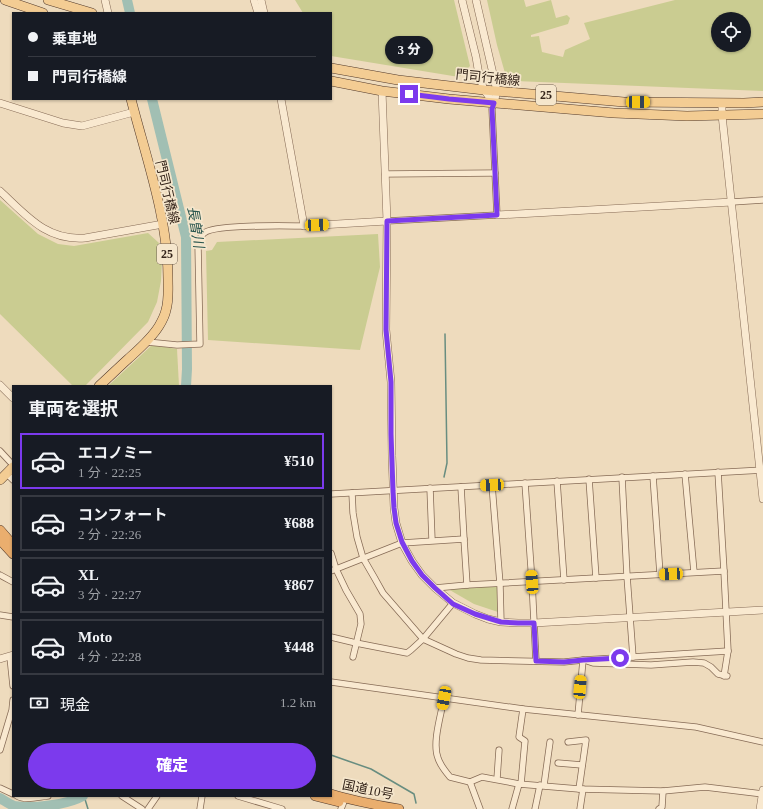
<!DOCTYPE html>
<html lang="ja">
<meta charset="utf-8">
<style>
body{margin:0;font-family:"Times New Roman","Noto Sans JP",serif;background:#20242c;color:#f1f3f6;height:100vh;display:flex;flex-direction:column;font-size:15px;white-space:nowrap}
*{box-sizing:border-box;margin:0}
p{font-size:13px;color:#9ea1a6}
.icon{flex:none;width:22px;height:22px;fill:none;stroke:currentColor;stroke-width:2;stroke-linecap:round;stroke-linejoin:round}
.map{position:relative;flex:1;overflow:hidden}
.side{position:absolute;left:12px;top:385px;width:320px;height:412px;display:flex;flex-direction:column;background:#171b24;border-radius:0px;box-shadow:0 1px 3px #0004}
.side>*{flex:none}
.top-card{position:absolute;left:12px;top:12px;width:320px;height:88px;border-radius:0px;box-shadow:0 1px 3px #0004;display:grid;align-content:center;height:88px;padding:0 16px;background:#171b24}
.controls{position:absolute;left:711px;top:12px;display:grid;gap:8px}
.controls a{display:grid;place-items:center;width:40px;height:40px;border-radius:50%;background:#171b24;box-shadow:0 1px 3px #0004;font-size:20px}
.end{position:absolute;width:18px;height:18px;margin:-9px;border:5px solid #7c3aed;background:#fff;box-shadow:0 0 0 2px #fff}
.from{border-radius:50%}
.bubble{position:absolute;height:28px;border-radius:14px;background:#171b24;box-shadow:0 1px 3px #0004;font-size:13px;font-weight:800;line-height:28px;text-align:center}
.car{position:absolute;width:12px;height:24px;margin:-12px -6px;border-radius:5px;box-shadow:0 0 3px 1px #0007;background:linear-gradient(#f5c518 24%,#345 0 40%,#f5c518 0 76%,#345 0 86%,#f5c518 0)}
.top-card b{display:flex;align-items:center;gap:14px;height:38px;font-size:15px}
.top-card b+b{border-top:1px solid #363941}
.top-card i{width:10px;height:10px;background:#f1f3f6}
ul{padding:0;list-style:none}
li{display:flex;align-items:center;gap:12px;height:56px;margin:0 8px 6px;padding:0 8px;border:2px solid #363941;border-radius:0px}
li div{flex:1}
li b{display:block;font-size:15px}
li em{font-style:normal;font-weight:800}
li.on{border-color:#7c3aed}
li>.icon{width:36px;height:36px;stroke-width:1.5}
h2{padding:0 16px;font-size:18px;line-height:48px}
.pay{display:flex;align-items:center;gap:10px;height:44px;padding:0 16px;font-size:15px}
.pay p{margin-inline-start:auto}
.cta{display:flex;gap:8px;margin-top:auto;padding:8px 16px}
.cta a{flex:1;height:46px;border-radius:24px;background:#7c3aed;color:#fff;font-size:16px;font-weight:800;line-height:46px;text-align:center}
.map>svg:first-child{display:block}
</style>
<div class="map">
<svg width="763" height="809" viewBox="0 0 763 809">
<rect width="100%" height="100%" fill="#eedbbd"/>
<g fill="#cacc91" fill-rule="evenodd">
<polygon points="295,0 454,0 470,66 459,77 331,56 331,13 303,13"/>
<path d="M487 0H524L526 7 551 0 556 18 567 15 570 18 568 24 531 35V37L539 36 542 52 563 57 565 50 590 39 584 23 675 0H763V91L515 81 505 73 497 45ZM718 19H744V45H718Z"/>
<polygon points="0,200 38,234 58,244 74,246 148,233 159,243 162,260 161,281 157,302 148,322 85,386 73,386 0,314"/>
<polygon points="378,234 380,267 360,350 208,340 206,251 212,250 217,242"/>
<polygon points="152,345 177,349 179,386 108,386"/>
<polygon points="498,582 498,612 474,604 448,589"/>
</g>
<g fill="none" stroke-linecap="round" stroke-linejoin="round">
<g stroke="#688d80" stroke-width="1.5">
<polyline points="444,477 447,463 445,334"/>
<polyline points="331,755 348,761 371,769 414,794 416,803"/>
<polyline points="84,796 88,809"/>
</g>
<g stroke="#a1bfb3" stroke-width="10">
<polyline points="127,0 130,13"/>
<polyline points="152,99 186,237 187,369 186,386"/>
<path d="M0 798C5 801 9 804 14 806 32 809 67 805 83 796"/>
</g>
<defs>
<g id="minor">
<polyline points="385,174 495,173"/>
<polyline points="732,202 763,200"/>
<polyline points="387,221 497,215 492,109 494,103"/>
<path d="M147 342 177 345 200 344 198 244C200 240 200 236 204 233 215 224 286 226 304 226"/>
<polyline points="0,451 13,465"/>
<polyline points="718,472 724,571 728,651 724,676"/>
<polyline points="6,473 13,480"/>
<polyline points="685,474 694,572"/>
<polyline points="653,476 660,574"/>
<polyline points="622,477 627,576 633,657"/>
<polyline points="589,479 596,578"/>
<polyline points="557,481 564,580"/>
<polyline points="525,483 532,582 536,661"/>
<polyline points="492,485 500,584 501,622"/>
<polyline points="461,487 464,539"/>
<polyline points="430,488 432,540"/>
<polyline points="352,493 353,513 357,537 363,558 374,577 383,593 423,639 456,654 468,658 481,660 564,662 583,660 728,651"/>
<polyline points="331,494 763,470"/>
<polyline points="331,553 336,569 346,590 360,614 361,624 353,657"/>
<polyline points="331,571 402,543 464,539 467,585"/>
<polyline points="0,575 13,582"/>
<polyline points="435,588 467,585 724,571"/>
<polyline points="0,615 13,617"/>
<polyline points="331,637 356,643 407,653 411,650 423,639 453,603"/>
<polyline points="10,657 13,686"/>
<polyline points="587,661 593,663 651,665 693,662 704,663 711,667 718,674 727,676"/>
<polyline points="331,682 523,709 696,727 763,742"/>
<path d="M444 698C441 715 432 743 438 758 440 765 445 771 450 777L470 782 482 777 519 784 579 789 663 791 705 787 763 794"/>
<polyline points="578,715 583,660"/>
<polyline points="568,742 586,740 579,789"/>
<polyline points="0,750 12,710 13,700"/>
<polyline points="558,763 582,765"/>
<polyline points="497,779 499,750"/>
<polyline points="470,782 480,809"/>
<polyline points="521,784 525,741 519,737 523,709"/>
<polyline points="544,785 550,742"/>
<polyline points="0,788 13,794"/>
<path d="M17 796C26 801 38 797 48 796"/>
<polyline points="122,796 142,809"/>
<polyline points="238,796 282,809"/>
<polyline points="148,809 157,796"/>
<polyline points="200,809 202,796"/>
<polyline points="341,809 345,799"/>
<polyline points="512,809 519,784"/>
<polyline points="535,809 540,785"/>
<polyline points="580,809 583,789"/>
<polyline points="659,809 662,807 663,791"/>
</g>
<g id="tertiary">
<polyline points="105,0 108,13"/>
<polyline points="254,0 258,13"/>
<polyline points="261,0 264,13"/>
<polyline points="462,0 476,57 479,75 484,90 494,103"/>
<polyline points="476,0 497,91 494,103"/>
<polyline points="382,91 387,221 386,330 391,382 392,456 394,508 396,523 402,543 412,561 422,575 435,588 453,603 475,614 488,619 501,622 518,623 534,623 763,610"/>
<polyline points="281,99 304,226 387,221"/>
<polyline points="0,103 63,123 82,126 134,112"/>
<polyline points="722,103 722,115 763,499"/>
<path d="M0 191C26 215 46 241 85 238L163 224"/>
<polyline points="497,215 732,202"/>
<polyline points="0,385 13,398"/>
<polyline points="0,659 13,655"/>
<polyline points="760,809 763,790"/>
</g>
<g id="primary">
<polyline points="5,0 43,13"/>
<polyline points="48,0 92,13"/>
<polyline points="331,68 398,80 484,90 624,102 744,103 763,102"/>
<polyline points="331,81 382,91 449,99 614,113 687,116 763,114"/>
<path d="M99 386C109 377 118 368 128 359 139 349 151 339 159 326 162 321 165 315 166 310 169 300 168 289 168 279 168 217 146 158 131 99"/>
<polyline points="0,480 13,467"/>
</g>
<g id="trunk">
<polyline points="0,530 13,545"/>
<polyline points="0,540 13,554"/>
<path d="M331 794C353 801 376 805 399 809"/>
<polyline points="315,796 339,802"/>
</g>
</defs>
<use href="#minor" stroke="#866b56" stroke-width="7"/>
<use href="#tertiary" stroke="#866b56" stroke-width="8"/>
<use href="#primary" stroke="#533a2b" stroke-width="10"/>
<use href="#trunk" stroke="#533a2b" stroke-width="10"/>
<use href="#minor" stroke="#f9e9d0" stroke-width="5.5"/>
<use href="#tertiary" stroke="#f9e9d0" stroke-width="7"/>
<use href="#primary" stroke="#f3cc93" stroke-width="9"/>
<use href="#trunk" stroke="#eaae6e" stroke-width="9"/>
</g>
<g fill="none" stroke-linecap="round" stroke-linejoin="round">
<polyline stroke="#7c3aed" stroke-width="5" points="409,94 449,99 494,103 492,109 497,215 387,221 386,330 391,382 391,434 393,491 394,508 396,523 402,542 412,561 422,575 435,588 453,604 475,614 501,622 518,623 534,623 536,661 564,662 583,660 620,658"/>
</g>
<g text-anchor="middle" stroke-width="3.5" stroke-linejoin="round" paint-order="stroke">
<g fill="#f5e6cc" stroke="#6f5f50" stroke-width="1">
<rect x="536" y="85" width="20" height="20" rx="3"/>
<rect x="157" y="244" width="20" height="20" rx="3"/>
</g>
<g font-size="12" font-weight="bold" fill="#35251b">
<text x="546" y="99">25</text>
<text x="167" y="258">25</text>
</g>
<g font-size="13" fill="#35251b" stroke="#f5e6cc">
<text transform="translate(488 77) rotate(6)" y="5">門司行橋線</text>
<text transform="translate(168 192) rotate(77)" y="5">門司行橋線</text>
<text transform="translate(368 789) rotate(12)" y="5">国道10号</text>
</g>
<g font-size="14" font-style="italic" fill="#2a554e" stroke="#f5e6cc">
<text transform="translate(196 227) rotate(81)" y="5">長曽川</text>
</g>
</g>
</svg>
<div class="controls">
<a><svg class="icon" aria-label="locate" viewBox="0 0 24 24"><circle cx="12" cy="12" r="6"/><path d="M12 2v4M12 18v4M2 12h4M18 12h4"/></svg></a>
</div>
<i class="end from" style="left:620px;top:658px"></i>
<i class="end" style="left:409px;top:94px"></i>
<div class="bubble" style="left:385px;top:36px;width:48px">3 分</div>
<i class="car" style="left:638px;top:102px;rotate:90deg"></i>
<i class="car" style="left:317px;top:225px;rotate:87deg"></i>
<i class="car" style="left:492px;top:485px;rotate:267deg"></i>
<i class="car" style="left:671px;top:574px;rotate:267deg"></i>
<i class="car" style="left:532px;top:582px;rotate:356deg"></i>
<i class="car" style="left:580px;top:687px;rotate:5deg"></i>
<i class="car" style="left:444px;top:698px;rotate:191deg"></i>
<div class="top-card">
<b><i class="from"></i>乗車地</b>
<b><i></i>門司行橋線</b>
</div>
<section class="side">
<h2>車両を選択</h2>
<ul>
<li class="on"><svg class="icon" aria-label="car" viewBox="0 0 24 24"><path d="M5 17H2v-5l4-1 3-4h7l3 4 3 1v5h-3M9 17h6M6 11h13"/><circle cx="7" cy="17" r="2"/><circle cx="17" cy="17" r="2"/></svg><div><b>エコノミー</b><p>1 分 · 22:25</p></div><em>¥510</em></li>
<li><svg class="icon" aria-label="car" viewBox="0 0 24 24"><path d="M5 17H2v-5l4-1 3-4h7l3 4 3 1v5h-3M9 17h6M6 11h13"/><circle cx="7" cy="17" r="2"/><circle cx="17" cy="17" r="2"/></svg><div><b>コンフォート</b><p>2 分 · 22:26</p></div><em>¥688</em></li>
<li><svg class="icon" aria-label="car" viewBox="0 0 24 24"><path d="M5 17H2v-5l4-1 3-4h7l3 4 3 1v5h-3M9 17h6M6 11h13"/><circle cx="7" cy="17" r="2"/><circle cx="17" cy="17" r="2"/></svg><div><b>XL</b><p>3 分 · 22:27</p></div><em>¥867</em></li>
<li><svg class="icon" aria-label="car" viewBox="0 0 24 24"><path d="M5 17H2v-5l4-1 3-4h7l3 4 3 1v5h-3M9 17h6M6 11h13"/><circle cx="7" cy="17" r="2"/><circle cx="17" cy="17" r="2"/></svg><div><b>Moto</b><p>4 分 · 22:28</p></div><em>¥448</em></li>
</ul>
<div class="pay"><svg class="icon" aria-label="cash" viewBox="0 0 24 24"><path d="M3 7h18v10H3z"/><circle cx="12" cy="12" r="2"/></svg>現金<p>1.2 km</p></div>
<div class="cta"><a>確定</a></div>
</section>
</div>
